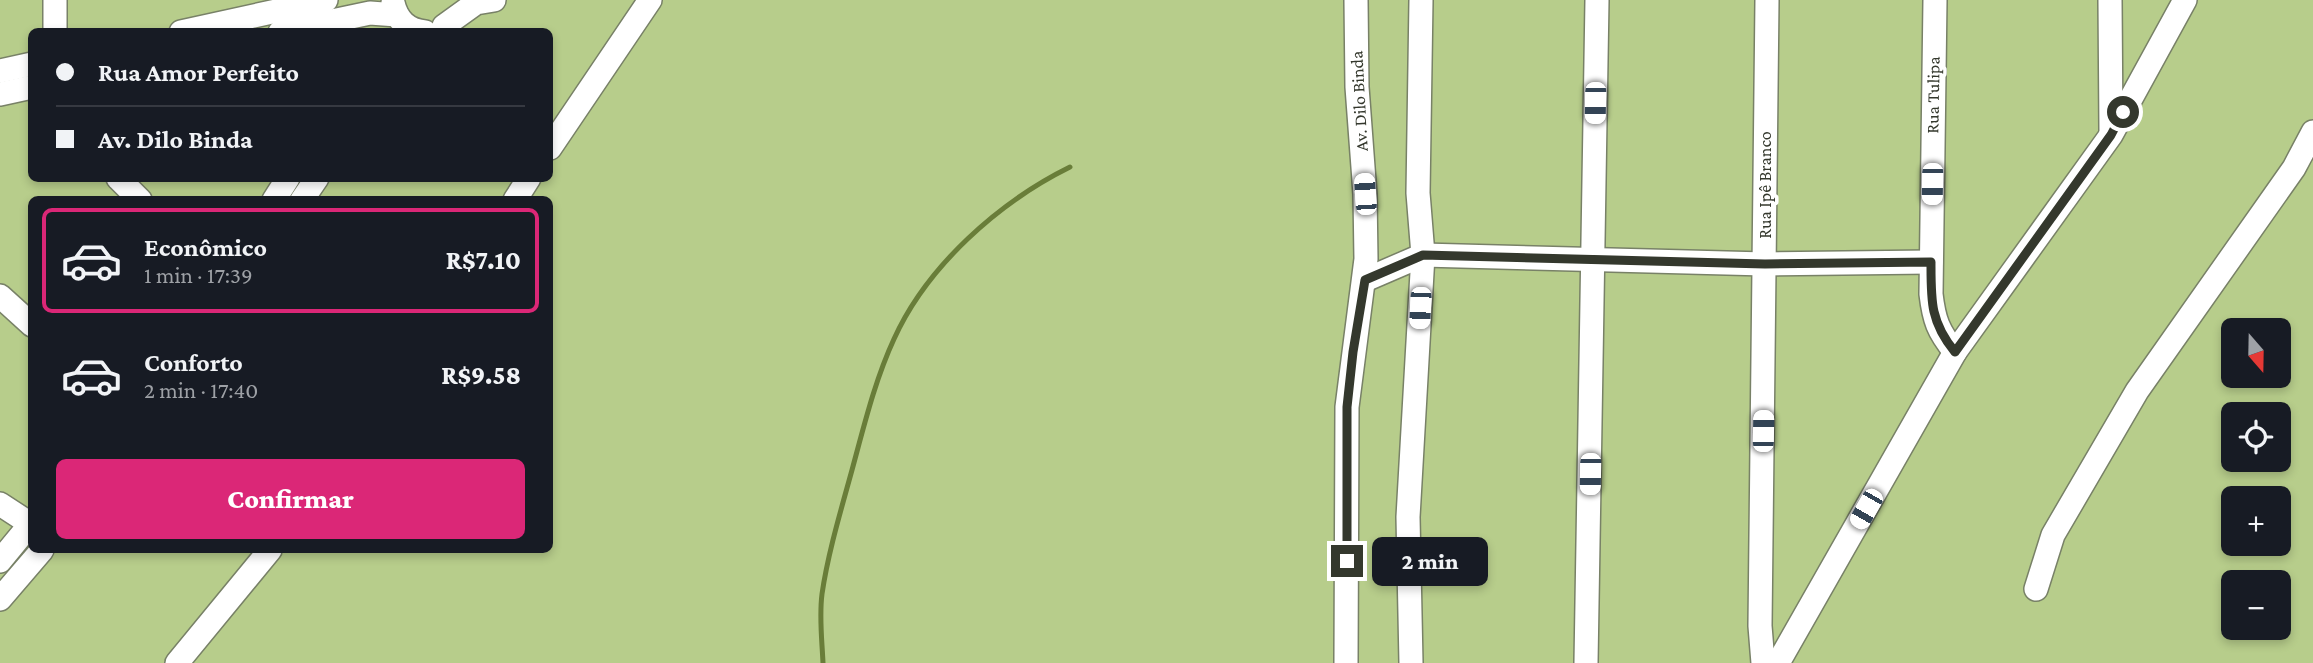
<!DOCTYPE html>
<html lang="pt">
<meta charset="utf-8">
<style>
body{margin:0;font-family:"Crimson Pro",serif;background:#20242c;color:#f1f3f6;height:100vh;display:flex;flex-direction:column;font-size:26px;white-space:nowrap}
*{box-sizing:border-box;margin:0}
p{font-size:23px;color:#9ea1a6}
.icon{flex:none;width:38px;height:38px;fill:none;stroke:currentColor;stroke-width:2;stroke-linecap:round;stroke-linejoin:round}
.map{position:relative;flex:1;overflow:hidden}
.details{position:absolute;left:28px;top:196px;width:525px;height:357px;display:flex;flex-direction:column;background:#171b24;border-radius:10px;box-shadow:0 4px 10px #0003}
.details>*{flex:none}
.hud{position:absolute;left:28px;top:28px;width:525px;height:154px;border-radius:10px;box-shadow:0 4px 10px #0003;display:grid;align-content:center;height:154px;padding:0 28px;background:#171b24}
.needle{width:46px;rotate:160deg}
.buttons{position:absolute;left:2221px;top:318px;display:grid;gap:14px}
.buttons a{display:grid;place-items:center;width:70px;height:70px;border-radius:10px;background:#171b24;box-shadow:0 4px 10px #0003;font-size:35px}
.end{position:absolute;width:32px;height:32px;margin:-16px;border:9px solid #34382d;background:#fff;box-shadow:0 0 0 4px #fff}
.from{border-radius:50%}
.bubble{position:absolute;height:49px;border-radius:10px;background:#171b24;box-shadow:0 4px 10px #0003;font-size:23px;font-weight:800;line-height:49px;text-align:center}
.car{position:absolute;width:21px;height:42px;margin:-21px -10px;border-radius:9px;box-shadow:0 0 5px 2px #0007;background:linear-gradient(#fff 24%,#345 0 40%,#fff 0 76%,#345 0 86%,#fff 0)}
.hud b{display:flex;align-items:center;gap:24px;height:66px;font-size:26px}
.hud b+b{border-top:2px solid #363941}
.hud i{width:18px;height:18px;background:#f1f3f6}
ul{padding:12px 0 0;list-style:none}
li{display:flex;align-items:center;gap:21px;height:105px;margin:0 14px 10px;padding:0 14px;border:4px solid transparent;border-radius:10px}
li div{flex:1}
li b{display:block;font-size:26px}
li em{font-style:normal;font-weight:800}
li.selected{border-color:#db2777}
li>.icon{width:63px;height:63px;stroke-width:1.5}
.cta{display:flex;gap:14px;margin-top:auto;padding:14px 28px}
.cta a{flex:1;height:80px;border-radius:10px;background:#db2777;color:#fff;font-size:28px;font-weight:800;line-height:80px;text-align:center}
.map>svg:first-child{display:block}
</style>
<div class="map">
<svg width="2313" height="663" viewBox="0 0 2313 663">
<rect width="100%" height="100%" fill="#e7f1d5"/>
<path fill="#b7cd8b" fill-rule="evenodd" d="M0 0H2313V663H0ZM32 32H550V178H32ZM32 200H550V550H32ZM2233 331H2278V376H2233ZM2233 415H2278V460H2233ZM2233 499H2278V544H2233ZM2233 583H2278V628H2233Z"/>
<g fill="none" stroke-linecap="round" stroke-linejoin="round">
<path stroke="#697d39" stroke-width="5" d="M823 663C822 640 819 617 822 594 828 553 841 510 852 470 864 426 875 380 894 339 927 266 999 202 1070 167"/>
<defs>
<g id="minor">
<path d="M1935 0 1931 294C1934 320 1938 331 1955 352"/>
<polyline points="2110,0 2111,131"/>
<path d="M393 3C397 20 407 30 425 32"/>
<polyline points="444,26 476,3 494,0"/>
<polyline points="55,32 55,0"/>
<polyline points="181,32 326,0"/>
<polyline points="280,32 370,13 397,15"/>
<polyline points="0,71 32,64"/>
<polyline points="0,94 32,87"/>
<polyline points="550,148 650,0"/>
<polyline points="118,178 140,200"/>
<polyline points="274,200 288,178"/>
<polyline points="302,200 317,178"/>
<polyline points="515,200 529,178"/>
<polyline points="1365,280 1423,255 1765,264 1931,262"/>
<polyline points="0,296 32,325"/>
<polyline points="0,504 32,525"/>
<polyline points="0,561 32,522"/>
<polyline points="2036,589 2053,535 2137,391 2294,168 2313,132"/>
<polyline points="0,599 42,550"/>
<polyline points="177,663 270,550"/>
<polyline points="1346,663 1347,407 1366,259 1365,194 1357,87 1356,0"/>
<polyline points="1411,663 1408,517 1423,255 1418,193 1421,0"/>
<polyline points="1586,663 1597,0"/>
<polyline points="1763,663 1760,626 1767,0"/>
<polyline points="1778,663 1955,352 2111,135 2185,0"/>
</g>
</defs>
<use href="#minor" stroke="#788167" stroke-width="26"/>
<use href="#minor" stroke="#fff" stroke-width="23"/>
</g>
<g fill="none" stroke-linecap="round" stroke-linejoin="round">
<path stroke="#34382d" stroke-width="9" d="M1347 561V407L1353 352 1365 280 1423 255 1765 264 1931 262C1931 300 1930 322 1955 352L2111 135 2123 112"/>
</g>
<g text-anchor="middle" stroke-width="7" stroke-linejoin="round" paint-order="stroke">
<g font-size="18" fill="#34382d" stroke="#fff">
<text transform="translate(1933 95) rotate(-89)" y="6">Rua Tulipa</text>
<text transform="translate(1359 101) rotate(-93)" y="6">Av. Dilo Binda</text>
<text transform="translate(1765 185) rotate(-90)" y="6">Rua Ipê Branco</text>
</g>
</g>
</svg>
<div class="buttons">
<a><svg class="needle" viewBox="-14 -14 28 28"><path d="M0-13l5 13h-10z" fill="#e53935"/><path d="M0 13l5-13h-10z" fill="#9ea1a6"/></svg></a>
<a><svg class="icon" aria-label="locate" viewBox="0 0 24 24"><circle cx="12" cy="12" r="6"/><path d="M12 2v4M12 18v4M2 12h4M18 12h4"/></svg></a>
<a>+</a>
<a>−</a>
</div>
<i class="end from" style="left:2123px;top:112px"></i>
<i class="end" style="left:1347px;top:561px"></i>
<div class="bubble" style="left:1372px;top:537px;width:116px">2 min</div>
<i class="car" style="left:1595px;top:103px;rotate:181deg"></i>
<i class="car" style="left:1932px;top:184px;rotate:181deg"></i>
<i class="car" style="left:1365px;top:194px;rotate:356deg"></i>
<i class="car" style="left:1420px;top:308px;rotate:183deg"></i>
<i class="car" style="left:1763px;top:431px;rotate:1deg"></i>
<i class="car" style="left:1590px;top:474px;rotate:181deg"></i>
<i class="car" style="left:1866px;top:509px;rotate:210deg"></i>
<div class="hud">
<b><i class="from"></i>Rua Amor Perfeito</b>
<b><i></i>Av. Dilo Binda</b>
</div>
<section class="details">
<ul>
<li class="selected"><svg class="icon" aria-label="car" viewBox="0 0 24 24"><path d="M5 17H2v-5l4-1 3-4h7l3 4 3 1v5h-3M9 17h6M6 11h13"/><circle cx="7" cy="17" r="2"/><circle cx="17" cy="17" r="2"/></svg><div><b>Econômico</b><p>1 min · 17:39</p></div><em>R$7.10</em></li>
<li><svg class="icon" aria-label="car" viewBox="0 0 24 24"><path d="M5 17H2v-5l4-1 3-4h7l3 4 3 1v5h-3M9 17h6M6 11h13"/><circle cx="7" cy="17" r="2"/><circle cx="17" cy="17" r="2"/></svg><div><b>Conforto</b><p>2 min · 17:40</p></div><em>R$9.58</em></li>
</ul>
<div class="cta"><a>Confirmar</a></div>
</section>
</div>
